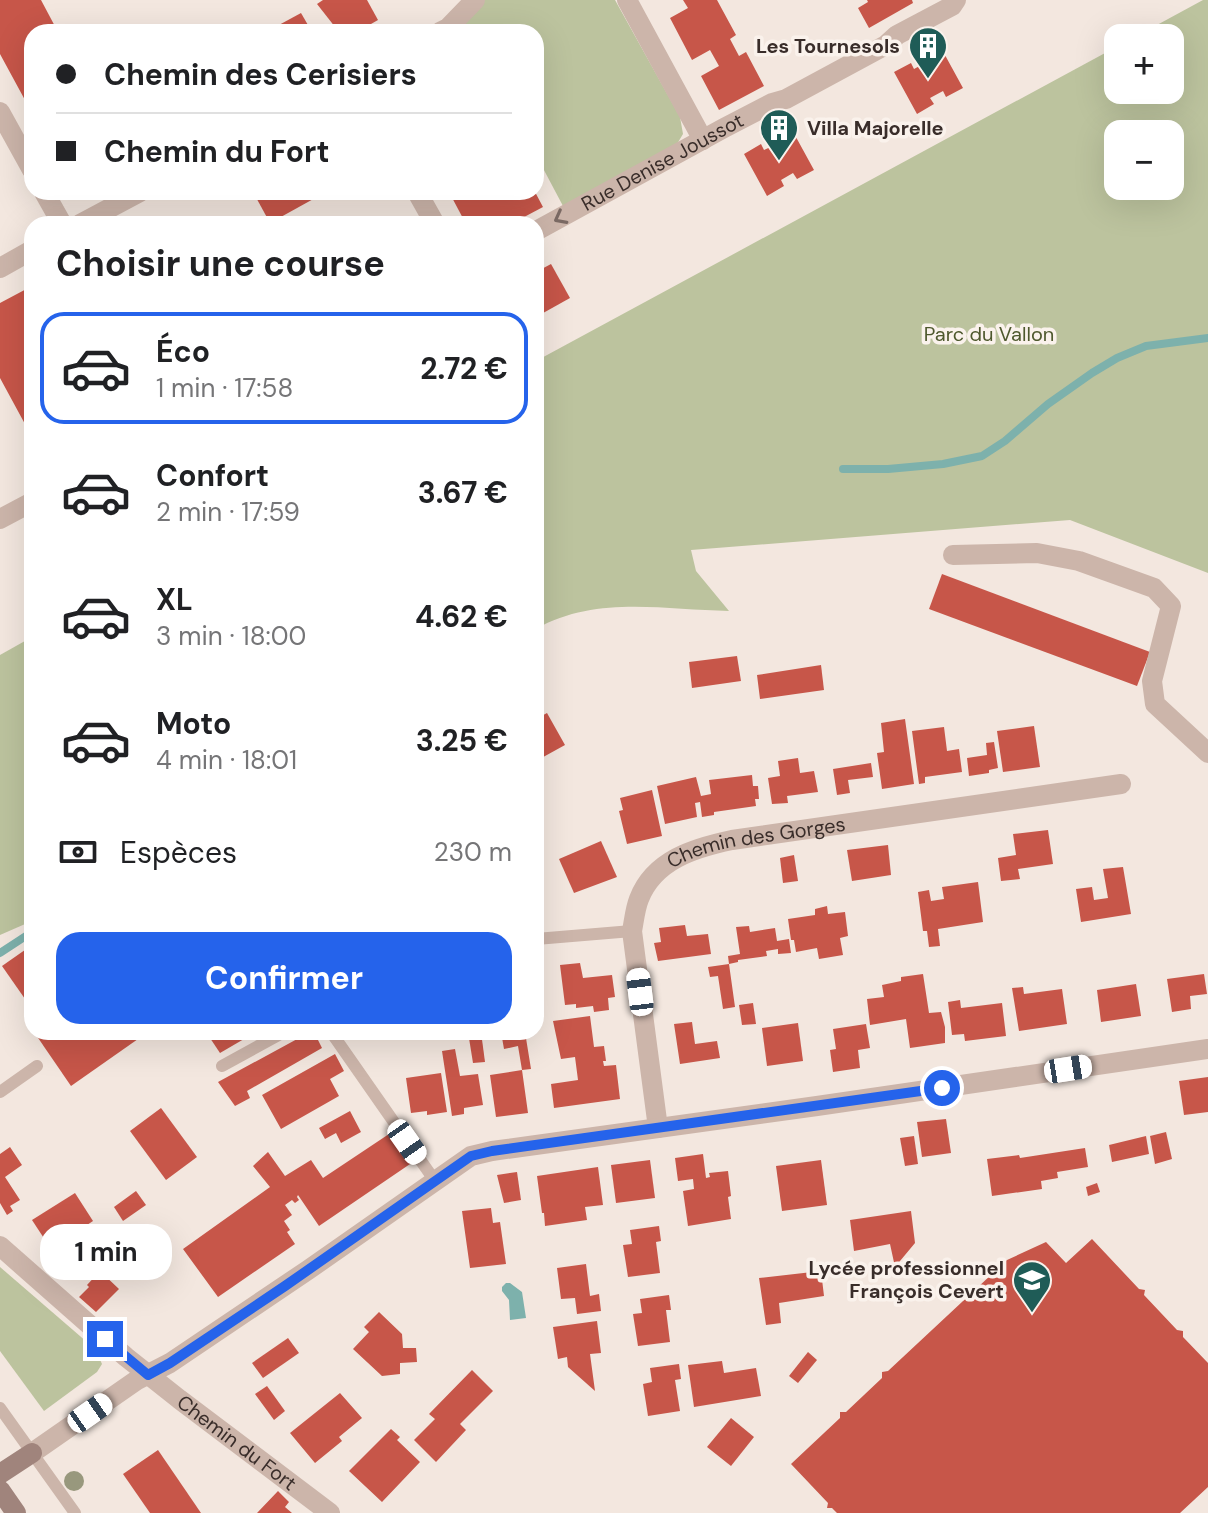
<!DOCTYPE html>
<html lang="fr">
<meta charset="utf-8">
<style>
body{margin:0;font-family:"DM Sans",sans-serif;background:#f6f6f6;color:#202124;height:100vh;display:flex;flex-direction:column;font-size:30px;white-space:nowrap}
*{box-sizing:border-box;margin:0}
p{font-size:26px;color:#757577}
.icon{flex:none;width:44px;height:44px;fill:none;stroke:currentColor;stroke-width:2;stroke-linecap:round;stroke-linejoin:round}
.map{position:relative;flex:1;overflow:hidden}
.details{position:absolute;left:24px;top:216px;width:520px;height:824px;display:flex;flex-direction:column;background:#fff;border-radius:24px;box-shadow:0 8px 32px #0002}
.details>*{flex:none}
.banner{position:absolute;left:24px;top:24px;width:520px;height:176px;border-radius:24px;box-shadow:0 8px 32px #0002;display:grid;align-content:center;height:176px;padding:0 32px;background:#fff}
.fabs{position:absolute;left:1104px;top:24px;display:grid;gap:16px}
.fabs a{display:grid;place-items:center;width:80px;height:80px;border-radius:16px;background:#fff;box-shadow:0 8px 32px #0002;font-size:40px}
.end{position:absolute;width:36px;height:36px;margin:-18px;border:10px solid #2563eb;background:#fff;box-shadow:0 0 0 4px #fff}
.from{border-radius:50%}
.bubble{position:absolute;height:56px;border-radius:24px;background:#fff;box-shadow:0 8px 32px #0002;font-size:26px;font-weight:700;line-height:56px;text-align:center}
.car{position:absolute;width:24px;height:48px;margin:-24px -12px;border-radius:10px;box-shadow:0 0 6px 2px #0007;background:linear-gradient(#fff 24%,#345 0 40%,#fff 0 76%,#345 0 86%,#fff 0)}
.banner b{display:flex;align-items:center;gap:28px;height:76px;font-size:30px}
.banner b+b{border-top:2px solid #e0e0e0}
.banner i{width:20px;height:20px;background:#202124}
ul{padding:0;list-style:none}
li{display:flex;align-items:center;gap:24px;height:112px;margin:0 16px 12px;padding:0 16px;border:4px solid transparent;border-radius:24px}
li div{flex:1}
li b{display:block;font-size:30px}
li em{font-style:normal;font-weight:700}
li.active{border-color:#2563eb}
li>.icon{width:72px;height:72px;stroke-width:1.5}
h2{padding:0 32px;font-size:36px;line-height:96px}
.pay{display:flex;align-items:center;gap:20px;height:88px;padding:0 32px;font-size:30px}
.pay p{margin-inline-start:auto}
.button{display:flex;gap:16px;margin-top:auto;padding:16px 32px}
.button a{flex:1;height:92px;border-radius:24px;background:#2563eb;color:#fff;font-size:32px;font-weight:700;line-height:92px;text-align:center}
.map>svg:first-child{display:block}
</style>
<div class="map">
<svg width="1208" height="1513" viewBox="0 0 1208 1513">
<rect width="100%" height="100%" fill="#f3e7df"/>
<g fill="#bcc39e" fill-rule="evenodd">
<polygon points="484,0 615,0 680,117 683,134 677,144 563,206 536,155 536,32 470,32 465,23"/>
<path d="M1203 0H1208V573L1070 520 691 550 696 571 729 611C663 610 596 595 536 629V361L1118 46V90H1170V38H1133ZM1170 134V186H1118V134Z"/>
<polygon points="32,637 32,921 0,935 0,655"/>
<polygon points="0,1267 95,1349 102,1364 97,1372 44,1411 0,1351"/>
</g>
<polygon fill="#7db1ac" points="506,1283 510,1283 522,1292 526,1318 510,1320 509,1300 502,1291 502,1287"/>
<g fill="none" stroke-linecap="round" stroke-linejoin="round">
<g stroke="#7db1ac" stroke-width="8">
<polyline points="843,469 888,469 943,464 982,456 1005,441 1048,404 1092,373 1117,358 1146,346 1208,338"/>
<polyline points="0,953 32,932"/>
</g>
</g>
<g fill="#c75649">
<polygon points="0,0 41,0 58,32 32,32 32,113 0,54"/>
<polygon points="323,0 367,0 378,20 357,32 339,32 317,4"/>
<polygon points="683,0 717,0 736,35 730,39 739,56 746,52 764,86 719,110 701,76 719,66 710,50 692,60 670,18 688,8"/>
<polygon points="867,0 912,0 913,3 869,28 858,8 868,2"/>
<polygon points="301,13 312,32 266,32"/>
<polygon points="940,46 963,88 946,97 943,91 930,98 934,104 917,114 894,72 911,63 914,69 927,62 924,56"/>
<polygon points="791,128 814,170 797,179 793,173 781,180 784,186 767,196 744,154 761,144 764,150 777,144 774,138"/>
<polygon points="253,192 326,192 270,223"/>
<polygon points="449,192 535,192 543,207 511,224 466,224"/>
<polygon points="551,264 570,298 536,317 536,272"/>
<polygon points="32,286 32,351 27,354 32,364 32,437 0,378 0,303"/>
<polygon points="942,574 1150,652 1137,686 929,609"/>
<polygon points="737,656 741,681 692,688 689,662"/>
<polygon points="821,665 824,690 760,699 757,675"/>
<polygon points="547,713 565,745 536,761 536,719"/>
<polygon points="905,719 914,784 882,789 877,753 884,752 881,723"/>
<polygon points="1034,726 1040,767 1003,772 997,731"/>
<polygon points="944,727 947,751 959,749 962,772 925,777 925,783 919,784 912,731"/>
<polygon points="994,742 998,768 989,770 989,773 969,776 967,758 987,755 986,743"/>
<polygon points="798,758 800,773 814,771 818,792 787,796 788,803 772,804 768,778 780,776 778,761"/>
<polygon points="871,763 873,777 848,780 850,793 837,795 833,769"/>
<polygon points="752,775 753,786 758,786 759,799 755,799 756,806 714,812 714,815 702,817 700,802 695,803 697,817 665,824 657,786 696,777 701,796 711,794 709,780"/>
<polygon points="652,790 662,836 627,844 619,811 623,810 620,798"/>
<polygon points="1048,830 1053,864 1018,869 1020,879 1001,881 998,858 1016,855 1013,834"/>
<polygon points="601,841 617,877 574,893 559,859"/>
<polygon points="888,845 891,875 852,881 847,850"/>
<polygon points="794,855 798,881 783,883 780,858"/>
<polygon points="1123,867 1131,914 1081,922 1076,889 1092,887 1094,900 1108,898 1103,869"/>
<polygon points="978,882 983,922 938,929 940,946 929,947 927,931 923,931 918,892 929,890 931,901 944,899 942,887"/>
<polygon points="827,906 828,914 845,912 848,936 840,938 843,955 819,959 817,948 796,952 794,940 791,940 788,919 815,915 815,909"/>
<polygon points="685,925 687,936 708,934 711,954 658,961 654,943 661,942 659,928"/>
<polygon points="749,926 750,932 775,928 777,941 789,939 791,953 778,954 778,949 766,951 767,956 738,960 738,962 729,964 728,956 740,954 736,927"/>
<polygon points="32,945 32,1009 2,966"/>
<polygon points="580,963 583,978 612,975 615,997 608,998 609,1010 594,1012 593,1006 576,1008 576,1004 565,1005 560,965"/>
<polygon points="729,964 735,1007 723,1009 718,976 710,977 708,967"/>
<polygon points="923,974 929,1013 941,1012 945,1027 945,1043 910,1048 906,1019 870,1025 867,999 884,997 882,985 901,981 901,977"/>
<polygon points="1204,974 1207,994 1190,996 1191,1009 1172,1012 1167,979"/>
<polygon points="1136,984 1141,1016 1101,1022 1097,990"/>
<polygon points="1023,987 1024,994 1062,989 1067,1024 1019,1031 1012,988"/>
<polygon points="960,1000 961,1008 1002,1003 1006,1036 965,1041 964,1034 952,1035 948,1002"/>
<polygon points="753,1003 756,1024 742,1025 739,1005"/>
<polygon points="590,1016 594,1047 604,1046 606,1061 603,1061 604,1066 616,1065 620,1099 554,1108 551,1084 578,1080 575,1057 561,1059 553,1021"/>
<polygon points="692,1022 695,1044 717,1041 720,1058 680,1064 674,1024"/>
<polygon points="798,1023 803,1061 767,1066 762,1028"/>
<polygon points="866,1024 870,1048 858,1050 860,1068 833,1072 830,1050 836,1049 833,1029"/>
<polygon points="34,1032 148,1032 71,1086"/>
<polygon points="213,1032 256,1032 220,1053 208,1035"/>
<polygon points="310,1032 314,1032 322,1048 247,1091 250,1098 235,1106 218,1082"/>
<polygon points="468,1032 481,1032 485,1062 473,1063"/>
<polygon points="501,1032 525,1032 531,1069 522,1070 528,1113 496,1117 490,1075 522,1070 518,1046 504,1049"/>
<polygon points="455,1049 460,1076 478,1074 483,1105 464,1108 464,1114 452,1116 442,1051"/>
<polygon points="335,1054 344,1071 330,1079 339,1096 281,1129 262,1095"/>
<polygon points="441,1073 447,1112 427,1115 427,1111 411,1113 406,1078"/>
<polygon points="1208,1077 1208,1112 1184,1115 1179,1081"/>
<polygon points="161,1108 197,1157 166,1180 130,1131"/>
<polygon points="350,1111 361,1132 341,1143 336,1133 325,1139 319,1128"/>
<polygon points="946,1119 951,1153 922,1157 917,1122"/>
<polygon points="392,1132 413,1162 319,1226 298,1195 297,1197 299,1200 295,1203 292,1200 285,1205 292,1215 284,1221 290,1230 287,1232 295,1244 218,1297 183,1249 270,1187 253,1166 268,1152 285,1176 311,1160 323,1178"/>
<polygon points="1166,1132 1172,1159 1155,1164 1150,1136"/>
<polygon points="914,1136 918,1164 905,1166 900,1138"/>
<polygon points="1146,1136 1149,1154 1112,1162 1109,1145"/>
<polygon points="10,1147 22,1165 5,1177 20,1200 10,1206 13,1211 7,1215 0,1203 0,1154"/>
<polygon points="1085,1148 1088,1167 1057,1172 1058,1178 1041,1181 1042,1189 992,1196 987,1159 1019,1155 1020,1158"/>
<polygon points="703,1154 706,1178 710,1177 709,1173 728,1171 731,1196 728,1197 731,1219 688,1226 683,1191 694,1189 693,1179 678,1181 675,1158"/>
<polygon points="650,1160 655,1198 616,1203 611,1165"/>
<polygon points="821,1160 827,1205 782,1211 776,1166"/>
<polygon points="598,1167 603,1205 585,1207 587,1220 545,1226 544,1213 542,1213 537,1176"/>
<polygon points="517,1172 521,1200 504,1203 497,1175"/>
<polygon points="1097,1183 1100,1192 1088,1196 1086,1187"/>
<polygon points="136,1191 146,1205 123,1221 114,1207"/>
<polygon points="75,1193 93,1221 51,1249 32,1220"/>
<polygon points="491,1208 493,1223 500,1222 506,1264 470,1268 462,1211"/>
<polygon points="911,1211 915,1243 895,1267 890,1244 854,1251 850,1220"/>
<polygon points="659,1226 661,1241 656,1242 660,1273 628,1277 623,1245 632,1244 630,1230"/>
<polygon points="1092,1239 1139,1289 1145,1290 1144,1295 1177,1330 1183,1331 1183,1337 1208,1363 1208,1487 1180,1513 837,1513 832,1508 827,1508 828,1503 791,1464 840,1418 840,1412 846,1412 882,1378 882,1372 888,1371 1007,1260 1046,1242 1066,1263"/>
<polygon points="586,1264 590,1296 599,1294 601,1311 577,1314 575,1298 561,1299 557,1268"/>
<polygon points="100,1271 119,1289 96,1312 79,1297 89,1287 87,1285"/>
<polygon points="821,1271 824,1296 779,1303 781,1323 766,1325 759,1278"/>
<polygon points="669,1295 671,1310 666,1310 670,1342 638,1346 633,1314 642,1313 640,1299"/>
<polygon points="379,1312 402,1334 403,1348 416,1348 417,1362 400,1363 400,1374 382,1376 353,1349 369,1332 364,1327"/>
<polygon points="597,1321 601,1353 590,1354 595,1391 568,1367 567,1357 558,1359 553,1327"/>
<polygon points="288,1338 299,1353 263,1378 252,1363"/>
<polygon points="808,1352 817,1360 798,1383 789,1376"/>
<polygon points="722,1361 724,1373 756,1368 761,1396 694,1407 688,1365"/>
<polygon points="679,1364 681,1379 675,1380 680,1411 648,1416 643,1384 652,1382 650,1368"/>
<polygon points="472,1370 493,1391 460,1424 466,1430 436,1462 414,1440 435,1419 429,1414"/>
<polygon points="267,1386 285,1411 274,1420 255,1394"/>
<polygon points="340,1393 362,1418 339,1437 342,1441 315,1463 290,1433"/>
<polygon points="731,1418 754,1437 731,1466 707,1447"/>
<polygon points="391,1429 400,1437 397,1440 420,1462 382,1502 349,1471"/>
<polygon points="158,1450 201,1513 150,1513 123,1474"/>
<polygon points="278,1491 289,1502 285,1507 292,1513 257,1513"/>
</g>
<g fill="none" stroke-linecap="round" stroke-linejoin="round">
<g stroke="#ccb5aa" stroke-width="12">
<polyline points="536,939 632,931"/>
<polyline points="331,1032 435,1181"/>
<polyline points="222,1066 284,1032"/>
<polyline points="0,1092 37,1066"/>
<polyline points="0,1408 75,1513"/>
</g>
<g stroke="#ccb5aa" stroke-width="20">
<polyline points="627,0 703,140"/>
<polyline points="440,32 448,28 475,0"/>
<polyline points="0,112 32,170"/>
<polyline points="44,192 62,224"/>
<polyline points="417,192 435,224"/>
<polyline points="80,224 140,192"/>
<path id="s1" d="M536 231 724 128 772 103 786 99 886 45 897 35 952 6 956 0"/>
<polyline points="0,268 32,250"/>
<polyline points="0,519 32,502"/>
<polyline points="953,555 1037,553 1079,561 1154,588 1171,606 1152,681 1155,704 1208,753"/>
<path id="s2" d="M658 1128 632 931C634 921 635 909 639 899 654 860 694 848 732 840L1121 784"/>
<path id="s3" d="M0 1246 126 1357 179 1399 330 1513"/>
<polyline points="32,1453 137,1380 170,1363 308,1270 471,1156 492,1151 817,1106 1208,1049"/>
</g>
<g stroke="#a0847c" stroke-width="20">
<polyline points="0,1474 32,1453"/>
<polyline points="0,1490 16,1513"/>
</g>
</g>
<circle fill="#98987d" cx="74" cy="1481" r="10"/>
<defs><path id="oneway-chevron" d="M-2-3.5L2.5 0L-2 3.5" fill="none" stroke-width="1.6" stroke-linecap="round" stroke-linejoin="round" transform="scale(2)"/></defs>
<use stroke="#7b6a64" href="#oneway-chevron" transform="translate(560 218) rotate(152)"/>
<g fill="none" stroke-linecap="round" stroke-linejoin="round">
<polyline stroke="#2563eb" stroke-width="10" points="105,1339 148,1375 170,1363 285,1286 471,1156 492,1151 942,1088"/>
</g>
<defs>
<symbol id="building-pin" viewBox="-11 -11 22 30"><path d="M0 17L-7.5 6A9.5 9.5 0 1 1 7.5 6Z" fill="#1f5c57" stroke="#faf2ec"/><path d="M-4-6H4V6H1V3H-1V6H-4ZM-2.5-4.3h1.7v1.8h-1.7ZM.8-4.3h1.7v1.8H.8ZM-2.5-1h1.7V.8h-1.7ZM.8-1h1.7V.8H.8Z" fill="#fff"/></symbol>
<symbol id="school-pin" viewBox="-11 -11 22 30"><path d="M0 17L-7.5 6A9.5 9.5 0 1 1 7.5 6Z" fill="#1f5c57" stroke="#faf2ec"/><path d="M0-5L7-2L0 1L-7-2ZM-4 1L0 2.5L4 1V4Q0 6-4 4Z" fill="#fff"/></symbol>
</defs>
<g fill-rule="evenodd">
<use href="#building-pin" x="906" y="24" width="44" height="60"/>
<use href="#building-pin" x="757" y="106" width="44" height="60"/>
<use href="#school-pin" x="1010" y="1258" width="44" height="60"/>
</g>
<g text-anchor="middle" stroke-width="7" stroke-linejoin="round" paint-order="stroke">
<g font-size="20" font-weight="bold" fill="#392d2a" stroke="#faf2ec" text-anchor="end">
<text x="900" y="53">Les Tournesols</text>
<text x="807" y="135" text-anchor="start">Villa Majorelle</text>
<text x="1004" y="1275">Lycée professionnel<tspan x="1004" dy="23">François Cevert</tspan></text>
</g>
<g font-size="20" fill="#392d2a" stroke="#faf2ec">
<text dy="7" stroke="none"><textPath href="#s1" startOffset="144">Rue Denise Joussot</textPath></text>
<text dy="7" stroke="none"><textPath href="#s2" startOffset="370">Chemin des Gorges</textPath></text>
<text dy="7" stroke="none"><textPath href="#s3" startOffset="308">Chemin du Fort</textPath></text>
</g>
<g font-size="20" fill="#4e582d" stroke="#faf2ec">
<text x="989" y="341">Parc du Vallon</text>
</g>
</g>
</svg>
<div class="fabs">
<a>+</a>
<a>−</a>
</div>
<i class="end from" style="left:942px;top:1088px"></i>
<i class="end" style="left:105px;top:1339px"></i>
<div class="bubble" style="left:40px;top:1224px;width:132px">1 min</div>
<i class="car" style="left:640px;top:992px;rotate:353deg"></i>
<i class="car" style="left:1068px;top:1069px;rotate:81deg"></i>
<i class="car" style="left:407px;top:1142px;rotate:145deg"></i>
<i class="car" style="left:90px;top:1413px;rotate:55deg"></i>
<div class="banner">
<b><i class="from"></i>Chemin des Cerisiers</b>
<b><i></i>Chemin du Fort</b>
</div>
<section class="details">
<h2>Choisir une course</h2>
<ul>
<li class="active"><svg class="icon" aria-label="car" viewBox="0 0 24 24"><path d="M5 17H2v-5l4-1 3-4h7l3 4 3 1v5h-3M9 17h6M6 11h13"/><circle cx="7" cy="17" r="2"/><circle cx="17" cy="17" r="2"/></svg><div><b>Éco</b><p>1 min · 17:58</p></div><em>2.72 €</em></li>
<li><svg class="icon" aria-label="car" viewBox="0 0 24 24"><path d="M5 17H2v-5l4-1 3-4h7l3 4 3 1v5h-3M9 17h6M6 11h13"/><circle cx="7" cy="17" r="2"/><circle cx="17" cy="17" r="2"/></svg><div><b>Confort</b><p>2 min · 17:59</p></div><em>3.67 €</em></li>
<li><svg class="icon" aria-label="car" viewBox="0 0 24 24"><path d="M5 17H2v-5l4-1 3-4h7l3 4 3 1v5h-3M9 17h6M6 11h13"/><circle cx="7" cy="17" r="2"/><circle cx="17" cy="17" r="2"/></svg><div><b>XL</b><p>3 min · 18:00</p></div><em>4.62 €</em></li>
<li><svg class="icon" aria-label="car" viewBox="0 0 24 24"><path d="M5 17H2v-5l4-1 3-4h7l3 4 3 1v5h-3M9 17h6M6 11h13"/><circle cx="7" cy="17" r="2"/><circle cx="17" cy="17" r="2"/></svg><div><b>Moto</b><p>4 min · 18:01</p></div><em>3.25 €</em></li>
</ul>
<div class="pay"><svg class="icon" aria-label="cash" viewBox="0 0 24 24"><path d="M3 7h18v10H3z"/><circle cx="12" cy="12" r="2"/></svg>Espèces<p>230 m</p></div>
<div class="button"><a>Confirmer</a></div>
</section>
</div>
